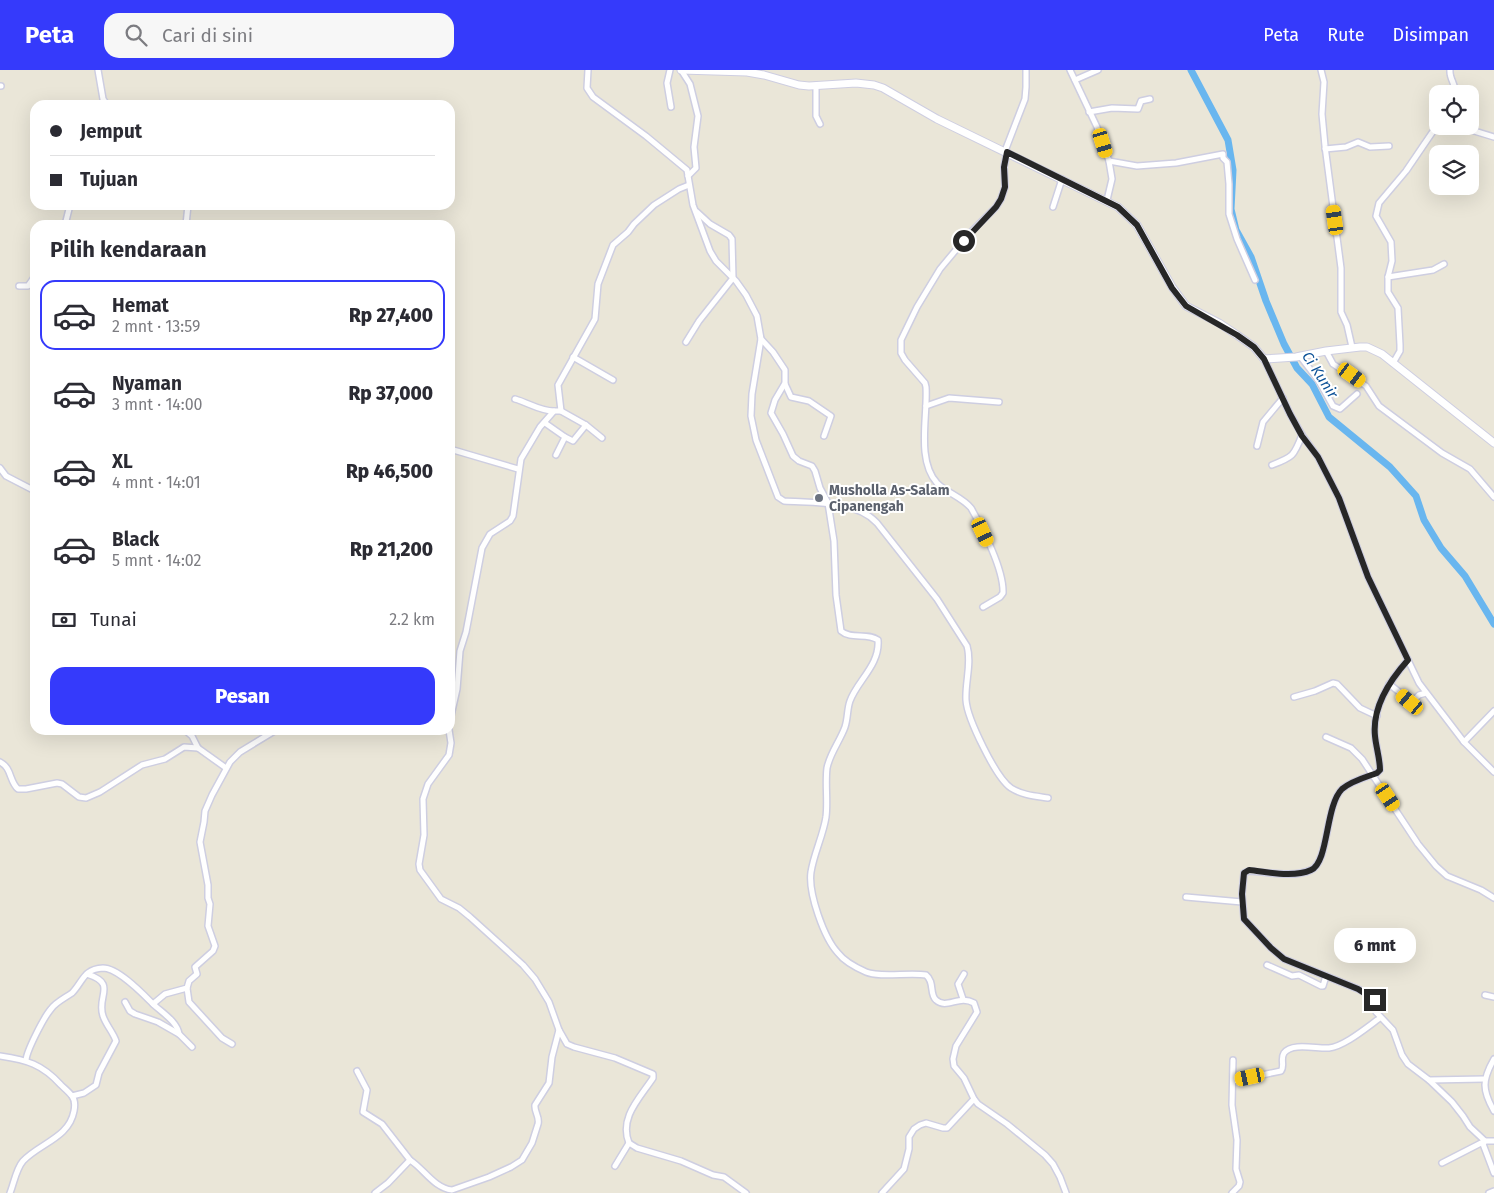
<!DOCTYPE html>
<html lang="id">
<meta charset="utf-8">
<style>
body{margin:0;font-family:"Fira Sans",sans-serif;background:#f7f7f7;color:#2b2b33;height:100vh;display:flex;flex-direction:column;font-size:19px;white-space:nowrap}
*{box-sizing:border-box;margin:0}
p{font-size:16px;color:#7c7c81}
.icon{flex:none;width:28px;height:28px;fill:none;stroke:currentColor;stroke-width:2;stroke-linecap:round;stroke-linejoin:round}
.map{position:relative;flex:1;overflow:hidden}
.panel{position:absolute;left:30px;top:150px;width:425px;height:515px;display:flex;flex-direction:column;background:#fff;border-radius:15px;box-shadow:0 5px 20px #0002}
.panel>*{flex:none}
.top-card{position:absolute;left:30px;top:30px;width:425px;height:110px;border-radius:15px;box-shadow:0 5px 20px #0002;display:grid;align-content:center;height:110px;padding:0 20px;background:#fff}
.buttons{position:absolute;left:1429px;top:15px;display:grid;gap:10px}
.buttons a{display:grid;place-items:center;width:50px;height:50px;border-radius:10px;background:#fff;box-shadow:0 5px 20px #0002;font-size:25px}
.end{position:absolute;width:22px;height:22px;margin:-11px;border:6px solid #272727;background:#fff;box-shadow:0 0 0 2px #fff}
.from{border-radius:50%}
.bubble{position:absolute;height:35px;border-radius:15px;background:#fff;box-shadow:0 5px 20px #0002;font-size:16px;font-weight:800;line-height:35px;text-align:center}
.car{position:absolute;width:15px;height:30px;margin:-15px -8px;border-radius:6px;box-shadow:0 0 4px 1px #0007;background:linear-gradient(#f5c518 24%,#345 0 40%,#f5c518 0 76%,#345 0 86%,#f5c518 0)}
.top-card b{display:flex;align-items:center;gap:18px;height:48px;font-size:19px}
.top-card b+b{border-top:1px solid #e1e1e2}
.top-card i{width:12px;height:12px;background:#2b2b33}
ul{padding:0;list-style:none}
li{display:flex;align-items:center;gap:15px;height:70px;margin:0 10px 8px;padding:0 10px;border:2px solid transparent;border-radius:15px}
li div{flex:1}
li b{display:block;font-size:19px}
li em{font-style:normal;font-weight:800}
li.selected{border-color:#353afb}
li>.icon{width:45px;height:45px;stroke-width:1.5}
h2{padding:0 20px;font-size:22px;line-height:60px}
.pay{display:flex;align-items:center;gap:12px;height:55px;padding:0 20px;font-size:19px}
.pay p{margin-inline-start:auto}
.action{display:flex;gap:10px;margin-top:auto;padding:10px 20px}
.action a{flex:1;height:58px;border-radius:15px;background:#353afb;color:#fff;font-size:20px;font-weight:800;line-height:58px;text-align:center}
header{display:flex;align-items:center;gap:30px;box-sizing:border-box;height:70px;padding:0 25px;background:#353afb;color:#fff}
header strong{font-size:24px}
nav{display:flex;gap:28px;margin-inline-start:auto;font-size:18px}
.search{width:350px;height:45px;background:#f7f7f7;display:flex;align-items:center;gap:12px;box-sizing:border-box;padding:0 18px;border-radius:15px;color:#7c7c81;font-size:19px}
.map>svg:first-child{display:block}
</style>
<header>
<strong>Peta</strong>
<div class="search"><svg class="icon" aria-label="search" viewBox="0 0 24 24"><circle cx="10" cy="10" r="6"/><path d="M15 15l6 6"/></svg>Cari di sini</div>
<nav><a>Peta</a><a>Rute</a><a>Disimpan</a></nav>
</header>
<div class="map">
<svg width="1494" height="1123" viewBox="0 0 1494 1123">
<rect width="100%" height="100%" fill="#eae6d8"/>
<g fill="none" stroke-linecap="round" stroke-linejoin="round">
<polyline stroke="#69b6ef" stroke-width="7" points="1191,0 1228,70 1233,100 1231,139 1236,160 1251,187 1266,231 1284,274 1297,298 1312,314 1329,347 1390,397 1416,426 1424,450 1441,478 1465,506 1494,554"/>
<defs>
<g id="street">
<polyline points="98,0 103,29 107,35"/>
<path d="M588 0 587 18 593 27 646 66 687 100 693 135 710 181 716 191 736 211 746 225 757 246 761 269 773 282 785 300V313L775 330 771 343 783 364 793 386 799 391 812 396 815 401 820 418 828 433 834 471 836 525 841 561C851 570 867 562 878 570 880 595 857 611 850 631 847 639 848 648 845 657 840 671 830 683 827 698 825 714 828 731 826 747 823 766 814 783 811 802 808 823 824 868 838 883 844 891 857 898 866 902 880 908 910 902 926 905 935 912 929 924 936 930 947 940 959 924 974 933L977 942 956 976 953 989 954 996 964 1008 974 1029 978 1034 1007 1054 1045 1085 1053 1094 1060 1107 1066 1123"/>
<polyline points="670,0 667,13 671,37"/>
<polyline points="681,0 690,14 698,46 694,77 696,98 688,106"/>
<polyline points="1070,0 1097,57 1109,91 1112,109 1107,130"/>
<polyline points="1321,0 1324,12 1322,44 1325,76 1341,198 1341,242 1347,255 1352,277"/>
<path d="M1450 0C1449 9 1457 16 1455 24"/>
<polyline points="1075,10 1098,0"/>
<polyline points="816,15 816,46 820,54"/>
<polyline points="0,16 1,16"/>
<polyline points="1089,42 1112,38 1138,39 1141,31 1150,29"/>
<polyline points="1458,56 1494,67"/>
<polyline points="1325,79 1346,77 1358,72 1370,77 1389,76"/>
<polyline points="1005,81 1025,29 1026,17 1026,0"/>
<polyline points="1109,91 1137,96 1176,93 1223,84 1223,88 1227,92 1229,114 1229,144 1237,169 1255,210"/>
<polyline points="1053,137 1062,109"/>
<polyline points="65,155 70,135"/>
<polyline points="186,155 188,135"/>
<polyline points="1388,207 1433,200 1444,194"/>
<polyline points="19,216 28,216 35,206"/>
<path d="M761 269 752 324 751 346 756 370 778 427 784 431C813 433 856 430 877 453L937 529 967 576C972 593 965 612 966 630 967 648 996 708 1011 718 1022 725 1035 726 1048 728"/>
<polyline points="686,272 699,251 733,208 732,169 729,165 710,154 697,142"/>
<polyline points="1326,281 1333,294 1366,316 1379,336 1442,383 1470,399 1494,427"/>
<polyline points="1300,286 1319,311 1333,336 1340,339 1357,324"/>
<polyline points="573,287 613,310"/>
<polyline points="1264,289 1290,344 1302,365 1318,387 1339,428 1368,507 1419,613 1464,672 1494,702"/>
<polyline points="1393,293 1400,281 1400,275 1398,238 1388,222 1388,207 1392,191 1391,172 1376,146 1379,133 1406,101 1438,54"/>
<polyline points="785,314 791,327 809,331 831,346 824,366"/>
<path d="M515 329C529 333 540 341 554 341"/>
<polyline points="926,336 949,328 999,332"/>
<polyline points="561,341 586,355 602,368"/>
<polyline points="545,353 565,367 556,385"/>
<polyline points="565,367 573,371 586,355"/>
<polyline points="1257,376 1263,352 1283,328"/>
<polyline points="450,379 518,399"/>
<path d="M1272 395C1293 387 1294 386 1302 365"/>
<polyline points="0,398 6,406 35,421"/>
<path d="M983 537 1000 527 1003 523C1004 500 983 459 971 438 962 427 947 423 937 413 916 390 928 345 926 317L925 313 905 290 901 283V270L917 237 940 199 970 163 996 137 1001 129 1005 117 1004 97 1007 82"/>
<path d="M1408 590C1390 610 1372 637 1375 666 1376 677 1380 689 1380 700L1377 703C1366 707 1351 711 1342 719 1325 736 1329 792 1311 800 1293 808 1268 802 1249 801L1244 803 1242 824 1244 849 1271 878 1284 889 1358 919 1373 927 1376 942 1393 960 1402 985 1408 994 1429 1010 1485 1009"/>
<polyline points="1389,614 1412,632 1419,625 1426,623"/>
<polyline points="1294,627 1315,621 1333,613 1337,614 1360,638 1377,646"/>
<polyline points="450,650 457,619 460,581 466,562 482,478 490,464 510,451 513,446 521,389 540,357 554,341 561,341 558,315 595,249 598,214 613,175 628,162 634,154 654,135 679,119 689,115"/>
<polyline points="185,660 192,666 198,678 226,698"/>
<polyline points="365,660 379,660"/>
<polyline points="1326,667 1351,678 1362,689 1418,774 1436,796 1447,806 1481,820 1494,828"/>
<polyline points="1464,672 1494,641"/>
<path d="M0 692C12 698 9 711 18 719H26L57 713 62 714 79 727 86 728 100 722 142 695 165 689 184 677 198 678"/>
<polyline points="1186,827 1242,832"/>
<polyline points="1267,895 1292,906 1299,905 1321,916 1323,916 1326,906"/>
<polyline points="187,918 189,932 222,968 232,974"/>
<polyline points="1485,925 1494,927"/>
<polyline points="963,929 958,914 964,904"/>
<polyline points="125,932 130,941 135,944 158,952 179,964 192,977"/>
<polyline points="153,934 165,924 187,918 189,911 197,904 195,897 213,881 215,876 208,856 210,834 208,828 208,815 200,772 204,752 205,741 212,725 230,692 240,682 276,660"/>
<path d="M559 960 567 974 574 977 615 988 653 1004V1008C639 1029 619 1048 629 1073L637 1078 681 1091 713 1105 724 1107 746 1123"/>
<path d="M0 986C27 990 42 994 61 1015 64 1018 69 1022 72 1026 75 1030 75 1036 74 1041 69 1068 40 1073 23 1091 16 1099 14 1113 10 1123"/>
<path d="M1494 989C1482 1010 1482 1020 1494 1041"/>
<path d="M26 990C27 980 44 947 51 939 56 932 65 928 72 923 83 912 83 899 103 898 118 898 142 923 152 933 161 942 177 951 179 964"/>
<polyline points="357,1001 367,1020 363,1042 382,1054 410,1090"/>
<polyline points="1429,1010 1452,1032 1463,1046 1470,1057 1485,1071"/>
<path d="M1233 1011 1281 1001C1285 996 1280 989 1284 983 1292 972 1317 979 1329 978 1345 976 1367 957 1380 948"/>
<path d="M72 1026 84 1023 96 1015 99 1003 116 971C113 962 106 955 103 946 96 926 118 914 87 904"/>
<polyline points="1494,1071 1485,1071 1483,1074 1494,1103"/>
<polyline points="1442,1093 1483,1072"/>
<polyline points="615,1096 629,1073"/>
<path d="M375 1123 388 1113 410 1090C424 1099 434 1118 452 1120L489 1107 511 1097 522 1090 532 1073 538 1054C540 1047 534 1042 535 1035L549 1013 552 987 559 960 549 932 535 909 523 895 470 847 459 838 441 829 420 800 419 794 424 765 423 729 428 714 449 685 451 673 449 660"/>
<polyline points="882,1123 904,1099 909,1079 909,1067 914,1059 920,1055 926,1053 943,1058 947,1058 974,1029"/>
<polyline points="1232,1123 1239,1116 1240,1112 1236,1099 1237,1070 1232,1035 1233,990"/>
<polyline points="1489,1123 1494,1121"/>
</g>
<polyline id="secondary" points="681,0 747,2 764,5 799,15 809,16 856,13 874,15 883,18 937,49 1118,137 1137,155 1172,217 1186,236 1219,253 1237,265 1254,277 1264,289 1296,287 1326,281 1360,277 1367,277 1382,284 1494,373"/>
</defs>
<use href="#street" stroke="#cecee1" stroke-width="8"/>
<use href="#secondary" stroke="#cecee1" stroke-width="9"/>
<use href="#street" stroke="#fff" stroke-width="5"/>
<use href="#secondary" stroke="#fff" stroke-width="7"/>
</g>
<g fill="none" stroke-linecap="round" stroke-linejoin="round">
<path stroke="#272727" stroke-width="6" d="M964 171 996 137 1001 129 1005 117 1004 97 1007 82 1118 137 1137 155 1172 218 1186 236 1237 265 1254 277 1264 289 1290 344 1302 366 1318 387 1339 428 1368 507 1408 590C1390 610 1372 637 1375 666 1376 677 1380 689 1380 700L1377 703C1366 707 1351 711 1342 719 1325 736 1329 792 1311 800 1293 808 1268 802 1249 800L1244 803 1242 824 1244 849 1271 878 1284 889 1358 919 1375 930"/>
</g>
<circle fill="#6b7280" stroke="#fff" stroke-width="2" cx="819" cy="428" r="5"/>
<g text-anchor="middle" stroke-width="4" stroke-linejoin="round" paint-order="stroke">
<g font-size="14" font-weight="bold" fill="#5b616d" stroke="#fff" text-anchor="start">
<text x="829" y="425">Musholla As-Salam<tspan x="829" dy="16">Cipanengah</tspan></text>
</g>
<g font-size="15" font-style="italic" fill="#0c5197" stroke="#fff">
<text transform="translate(1320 305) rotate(57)" y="5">Ci Kunir</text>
</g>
</g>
</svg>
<div class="buttons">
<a><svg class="icon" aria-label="locate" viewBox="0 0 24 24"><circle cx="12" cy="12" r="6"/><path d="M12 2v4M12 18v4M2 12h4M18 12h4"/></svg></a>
<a><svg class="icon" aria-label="layers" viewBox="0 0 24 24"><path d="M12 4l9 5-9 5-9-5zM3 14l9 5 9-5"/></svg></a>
</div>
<i class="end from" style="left:964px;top:171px"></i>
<i class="end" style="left:1375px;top:930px"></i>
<div class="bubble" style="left:1334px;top:858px;width:82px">6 mnt</div>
<i class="car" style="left:1103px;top:73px;rotate:163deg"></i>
<i class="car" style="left:1335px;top:150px;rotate:352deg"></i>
<i class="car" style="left:1352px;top:305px;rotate:126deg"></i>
<i class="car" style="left:983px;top:462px;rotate:155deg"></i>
<i class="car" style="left:1410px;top:632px;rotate:310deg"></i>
<i class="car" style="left:1388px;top:727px;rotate:146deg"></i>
<i class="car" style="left:1250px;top:1007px;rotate:258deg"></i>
<div class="top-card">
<b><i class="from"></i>Jemput</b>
<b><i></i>Tujuan</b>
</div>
<section class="panel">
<h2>Pilih kendaraan</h2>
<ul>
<li class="selected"><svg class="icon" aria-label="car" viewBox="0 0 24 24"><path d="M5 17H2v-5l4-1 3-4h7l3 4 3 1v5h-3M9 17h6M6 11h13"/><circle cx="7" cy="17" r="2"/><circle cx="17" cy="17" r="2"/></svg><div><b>Hemat</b><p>2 mnt · 13:59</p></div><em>Rp 27,400</em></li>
<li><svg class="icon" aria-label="car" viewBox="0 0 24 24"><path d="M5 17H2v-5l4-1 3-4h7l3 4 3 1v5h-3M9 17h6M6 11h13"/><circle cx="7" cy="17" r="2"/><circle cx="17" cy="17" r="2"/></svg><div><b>Nyaman</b><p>3 mnt · 14:00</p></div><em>Rp 37,000</em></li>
<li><svg class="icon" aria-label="car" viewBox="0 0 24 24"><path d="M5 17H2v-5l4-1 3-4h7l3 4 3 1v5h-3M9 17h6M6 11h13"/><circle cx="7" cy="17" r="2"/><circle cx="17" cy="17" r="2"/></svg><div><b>XL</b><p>4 mnt · 14:01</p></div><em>Rp 46,500</em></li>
<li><svg class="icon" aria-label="car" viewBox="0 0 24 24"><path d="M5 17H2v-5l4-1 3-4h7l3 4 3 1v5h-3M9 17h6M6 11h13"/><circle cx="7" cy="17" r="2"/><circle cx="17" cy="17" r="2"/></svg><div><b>Black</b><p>5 mnt · 14:02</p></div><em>Rp 21,200</em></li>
</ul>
<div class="pay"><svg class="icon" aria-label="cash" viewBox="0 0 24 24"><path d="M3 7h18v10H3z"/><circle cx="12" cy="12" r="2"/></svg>Tunai<p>2.2 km</p></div>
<div class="action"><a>Pesan</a></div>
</section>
</div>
